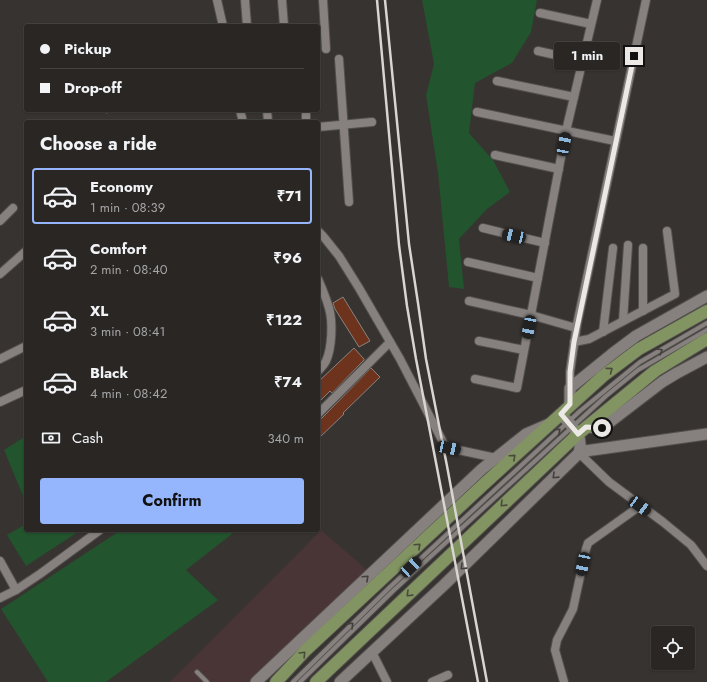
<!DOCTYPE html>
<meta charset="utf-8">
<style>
body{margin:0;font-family:Jost,sans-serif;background:#353231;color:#f1f3f6;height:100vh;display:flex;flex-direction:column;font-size:15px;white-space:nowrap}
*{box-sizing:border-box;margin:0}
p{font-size:13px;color:#a5a5a6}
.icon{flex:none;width:22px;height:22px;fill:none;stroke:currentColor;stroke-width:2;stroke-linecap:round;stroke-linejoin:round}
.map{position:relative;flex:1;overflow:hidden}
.panel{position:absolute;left:24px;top:120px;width:296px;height:412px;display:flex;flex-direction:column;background:#292624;border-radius:4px;box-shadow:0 1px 3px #0004,0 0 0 1px #454341}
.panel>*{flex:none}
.guide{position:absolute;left:24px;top:24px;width:296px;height:88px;border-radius:4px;box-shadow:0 1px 3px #0004,0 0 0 1px #454341;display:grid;align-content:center;height:88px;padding:0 16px;background:#292624}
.controls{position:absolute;left:651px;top:626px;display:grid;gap:8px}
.controls a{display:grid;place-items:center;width:44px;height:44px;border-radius:4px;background:#292624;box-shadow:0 1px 3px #0004,0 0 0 1px #454341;font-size:20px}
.end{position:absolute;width:18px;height:18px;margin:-9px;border:5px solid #ebe8e6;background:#111;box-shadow:0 0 0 2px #111}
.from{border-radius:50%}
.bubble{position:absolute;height:28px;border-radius:4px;background:#292624;box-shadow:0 1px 3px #0004,0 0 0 1px #454341;font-size:13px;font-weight:700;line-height:28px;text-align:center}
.car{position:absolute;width:12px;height:24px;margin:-12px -6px;border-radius:5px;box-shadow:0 0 3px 1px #0007;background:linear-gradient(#222 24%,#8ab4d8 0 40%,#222 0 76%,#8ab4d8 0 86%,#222 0)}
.guide b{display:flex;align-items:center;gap:14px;height:38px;font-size:15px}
.guide b+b{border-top:1px solid #454341}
.guide i{width:10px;height:10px;background:#f1f3f6}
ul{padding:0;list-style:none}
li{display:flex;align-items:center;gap:12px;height:56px;margin:0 8px 6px;padding:0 8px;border:2px solid transparent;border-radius:4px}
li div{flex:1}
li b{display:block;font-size:15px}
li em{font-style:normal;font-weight:700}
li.selected{border-color:#95b6fd}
li>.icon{width:36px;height:36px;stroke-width:1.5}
h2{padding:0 16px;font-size:18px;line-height:48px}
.pay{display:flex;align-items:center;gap:10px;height:44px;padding:0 16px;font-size:15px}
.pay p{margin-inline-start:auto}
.button{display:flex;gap:8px;margin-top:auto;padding:8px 16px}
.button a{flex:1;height:46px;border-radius:4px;background:#95b6fd;color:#111;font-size:16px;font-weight:700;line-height:46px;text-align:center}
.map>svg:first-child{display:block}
</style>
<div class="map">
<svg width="707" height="682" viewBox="0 0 707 682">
<rect width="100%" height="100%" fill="#373330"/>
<polygon fill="#4a3536" points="321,530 367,570 250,682 170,682"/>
<g fill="#22542d">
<polygon points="422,0 537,0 531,32 512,63 475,83 469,133 493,160 510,192 487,209 459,239 464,289 449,287 438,173 426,95 434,64"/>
<polygon points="26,436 26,503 4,450"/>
<polygon points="26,524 26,530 81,530 26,566 7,535"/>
<polygon points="121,530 237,530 186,570 218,600 106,682 48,682 1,609"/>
</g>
<g fill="#6e331d" stroke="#888280">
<polygon points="343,297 370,341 359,347 335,309 333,303"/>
<polygon points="354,348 364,359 364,360 332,393 330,391 319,402 320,404 318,406 318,382"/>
<polygon points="371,368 380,377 343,413 344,414 318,439 318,419 322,418"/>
</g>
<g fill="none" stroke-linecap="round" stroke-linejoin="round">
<defs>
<g id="lane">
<polyline points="197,672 207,682"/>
<polyline points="293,682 390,587 580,411 640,362 707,323"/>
<polyline points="300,682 394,590 606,396 638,370 707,330"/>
</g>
<g id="street">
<polyline points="217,0 223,26"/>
<polyline points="245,0 247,26"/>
<polyline points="282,0 284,26"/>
<polyline points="323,0 326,49"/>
<polyline points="540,13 591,24"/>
<polyline points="538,51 583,61"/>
<polyline points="339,59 349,202"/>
<polyline points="497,81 574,97"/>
<polyline points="240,110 243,122"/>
<polyline points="267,110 268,122"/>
<polyline points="306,110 306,122"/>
<polyline points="477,112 615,141"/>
<polyline points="318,127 372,122"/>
<polyline points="495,155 559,169"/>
<polyline points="0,221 13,208"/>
<polyline points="483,228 545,243"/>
<polyline points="318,231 323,236 339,256 359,288 400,359 444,444 449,448 496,458"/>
<polyline points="468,262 538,278"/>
<polyline points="0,274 26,251"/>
<path d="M318 279C322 288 326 298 329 308 333 322 332 348 326 361 324 365 321 368 318 371"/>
<polyline points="469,301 531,315 576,328"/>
<polyline points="643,311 643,248"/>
<polyline points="623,321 628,245"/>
<polyline points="603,332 613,248"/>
<polyline points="479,341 524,350"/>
<polyline points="574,342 589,339 675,294 667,231"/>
<polyline points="0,359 26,346"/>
<polyline points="475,379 517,388 566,131 597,0"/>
<polyline points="570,388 570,372 577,324 646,0"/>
<polyline points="0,402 26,390"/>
<polyline points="318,414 390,342"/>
<polyline points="579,453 609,482 663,522 691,545 707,566"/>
<polyline points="0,561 16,590"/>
<polyline points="0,598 16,590 40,574 100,530"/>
<polyline points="372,652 387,682"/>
<polyline points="432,682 448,675"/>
<polyline points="564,682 555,650 557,640 573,609 586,549 588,543 640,506"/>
</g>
<g id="secondary">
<polyline points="570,404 570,388 612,354 636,336 707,296"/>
<polyline points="586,427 602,428 662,382 677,373 707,357"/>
<polyline points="579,453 585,451 707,434"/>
<polyline points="256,682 482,469 526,434 549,424"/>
<path d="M340 682 444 585 579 453C584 434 572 427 561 414"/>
</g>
<g id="primary">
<polyline points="276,682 306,650 484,484 603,376 639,349 707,311"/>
<polyline points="316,682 578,434 655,371 707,339"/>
</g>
</defs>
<use href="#lane" stroke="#53504e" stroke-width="6"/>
<use href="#street" stroke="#53504e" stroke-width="10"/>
<use href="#secondary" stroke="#53504e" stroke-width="13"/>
<use href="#primary" stroke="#53504e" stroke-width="14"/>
<polyline stroke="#7c7875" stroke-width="1.5" stroke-dasharray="3 3" stroke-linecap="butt" points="106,113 113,110"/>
<use href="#lane" stroke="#86817e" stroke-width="4"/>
<use href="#street" stroke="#86817e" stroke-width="8"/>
<use href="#secondary" stroke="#86817e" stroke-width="11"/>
<use href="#primary" stroke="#829462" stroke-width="12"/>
<g stroke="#d8d5d2" stroke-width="2.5">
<polyline points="377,0 399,245 407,306 416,359 438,473 478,682"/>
<polyline points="385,0 409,244 418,303 426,359 447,466 487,682"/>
</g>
</g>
<defs><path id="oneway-chevron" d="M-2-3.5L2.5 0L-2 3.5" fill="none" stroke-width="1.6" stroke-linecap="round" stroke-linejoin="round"/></defs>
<g stroke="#433f3c">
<use href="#oneway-chevron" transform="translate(660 351) rotate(-31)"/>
<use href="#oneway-chevron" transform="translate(558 431) rotate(-43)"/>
<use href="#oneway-chevron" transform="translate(555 476) rotate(136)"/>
<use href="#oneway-chevron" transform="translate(463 567) rotate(136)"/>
<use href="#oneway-chevron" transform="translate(366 578) rotate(-43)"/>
<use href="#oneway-chevron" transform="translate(351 625) rotate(-44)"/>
</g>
<g stroke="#4a4b3c">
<use href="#oneway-chevron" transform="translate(610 370) rotate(-37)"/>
<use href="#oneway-chevron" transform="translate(513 457) rotate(-42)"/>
<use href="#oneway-chevron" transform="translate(503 504) rotate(136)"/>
<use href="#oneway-chevron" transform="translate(418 546) rotate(-43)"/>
<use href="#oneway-chevron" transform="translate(409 594) rotate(136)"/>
<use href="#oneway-chevron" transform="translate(303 654) rotate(-46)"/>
</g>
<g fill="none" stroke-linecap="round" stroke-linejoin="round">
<polyline stroke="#ebe8e6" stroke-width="5" points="602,428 586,427 578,434 561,414 570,404 570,372 574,342 634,56"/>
</g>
</svg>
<div class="controls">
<a><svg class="icon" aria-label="locate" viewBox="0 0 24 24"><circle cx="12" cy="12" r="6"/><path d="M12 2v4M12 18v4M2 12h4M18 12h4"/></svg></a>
</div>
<i class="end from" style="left:602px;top:428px"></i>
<i class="end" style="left:634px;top:56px"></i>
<div class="bubble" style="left:554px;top:42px;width:66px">1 min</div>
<i class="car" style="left:564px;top:144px;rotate:11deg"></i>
<i class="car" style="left:514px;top:236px;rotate:283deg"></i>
<i class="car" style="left:529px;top:327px;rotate:191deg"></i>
<i class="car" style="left:449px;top:448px;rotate:102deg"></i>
<i class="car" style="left:640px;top:506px;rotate:126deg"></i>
<i class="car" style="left:583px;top:564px;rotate:192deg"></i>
<i class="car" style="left:411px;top:567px;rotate:47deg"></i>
<div class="guide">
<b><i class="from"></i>Pickup</b>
<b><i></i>Drop-off</b>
</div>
<section class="panel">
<h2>Choose a ride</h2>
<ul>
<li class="selected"><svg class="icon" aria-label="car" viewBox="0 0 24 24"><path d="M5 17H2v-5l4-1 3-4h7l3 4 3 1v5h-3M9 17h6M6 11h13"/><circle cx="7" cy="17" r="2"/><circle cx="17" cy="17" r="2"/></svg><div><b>Economy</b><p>1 min · 08:39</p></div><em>₹71</em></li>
<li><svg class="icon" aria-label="car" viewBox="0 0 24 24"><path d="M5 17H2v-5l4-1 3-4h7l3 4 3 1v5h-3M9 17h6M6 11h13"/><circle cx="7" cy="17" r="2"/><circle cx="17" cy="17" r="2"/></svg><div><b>Comfort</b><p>2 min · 08:40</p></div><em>₹96</em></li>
<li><svg class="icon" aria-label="car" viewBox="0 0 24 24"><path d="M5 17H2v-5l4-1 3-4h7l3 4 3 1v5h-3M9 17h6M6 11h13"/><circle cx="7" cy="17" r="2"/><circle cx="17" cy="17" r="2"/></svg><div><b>XL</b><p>3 min · 08:41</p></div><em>₹122</em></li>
<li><svg class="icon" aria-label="car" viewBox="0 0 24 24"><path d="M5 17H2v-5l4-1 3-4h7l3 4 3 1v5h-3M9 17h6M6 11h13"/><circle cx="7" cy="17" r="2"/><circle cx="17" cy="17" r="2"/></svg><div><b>Black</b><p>4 min · 08:42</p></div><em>₹74</em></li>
</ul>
<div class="pay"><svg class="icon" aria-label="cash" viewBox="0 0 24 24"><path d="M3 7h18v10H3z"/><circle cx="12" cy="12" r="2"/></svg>Cash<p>340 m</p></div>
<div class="button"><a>Confirm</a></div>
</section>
</div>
